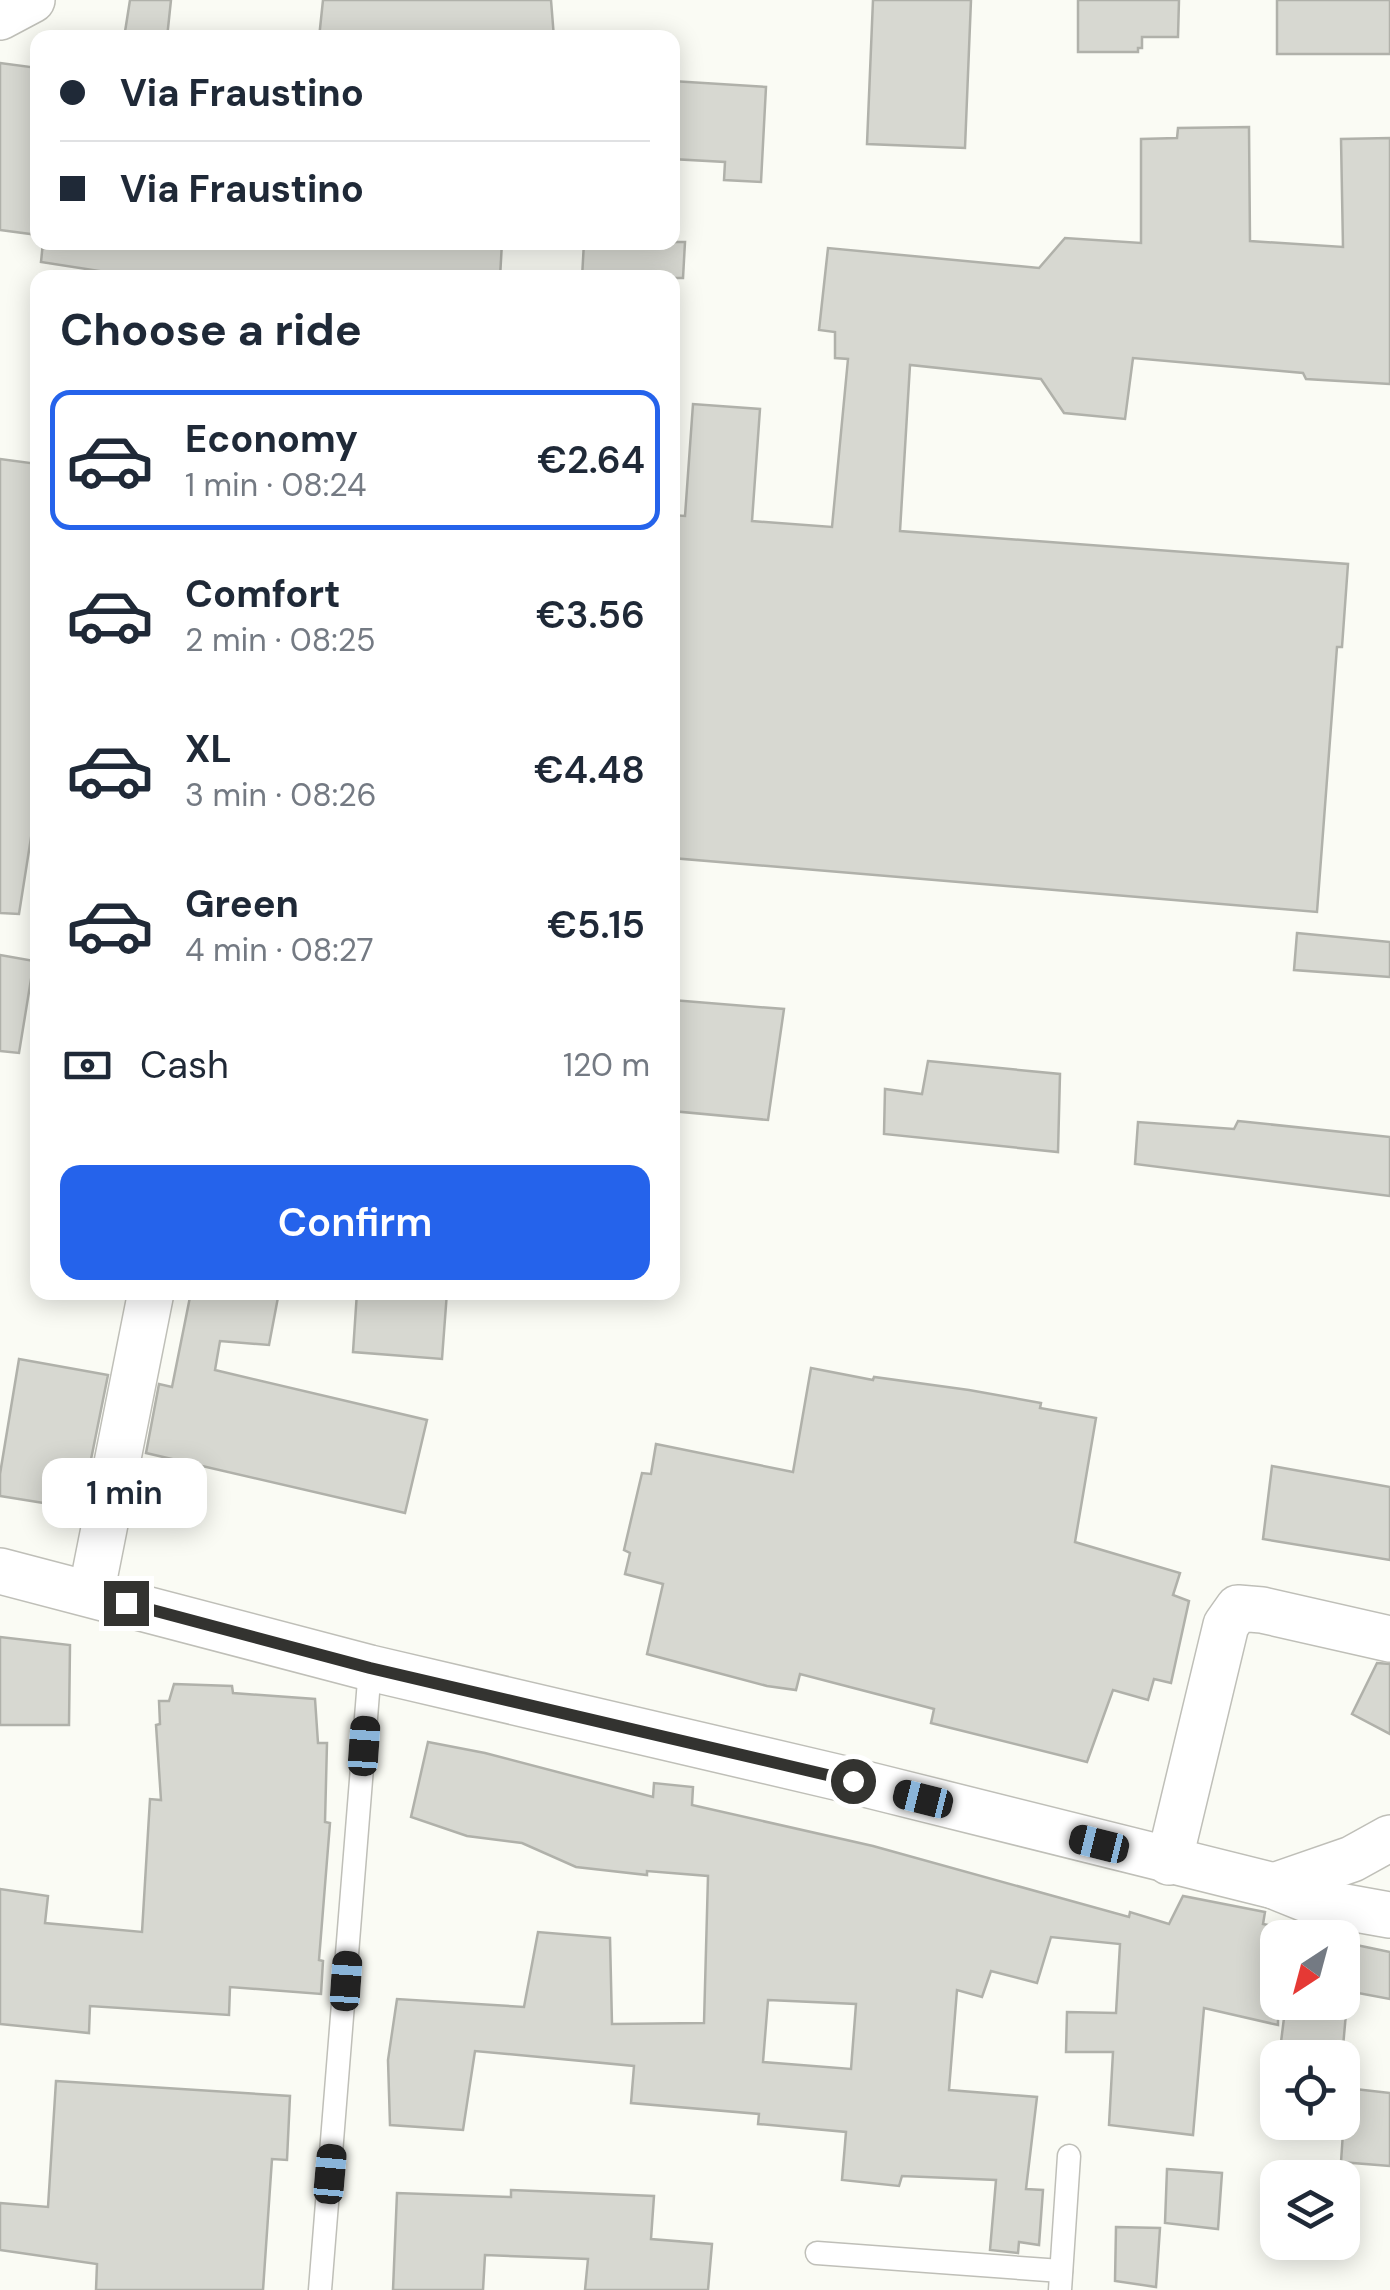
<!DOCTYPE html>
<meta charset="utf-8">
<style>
body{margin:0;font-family:"DM Sans",sans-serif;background:#f2f2f3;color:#1f2937;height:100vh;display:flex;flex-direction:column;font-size:38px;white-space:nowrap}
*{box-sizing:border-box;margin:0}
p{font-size:32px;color:#747a83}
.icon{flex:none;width:55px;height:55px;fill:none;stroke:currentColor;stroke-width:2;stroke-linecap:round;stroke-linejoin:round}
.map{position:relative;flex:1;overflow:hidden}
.details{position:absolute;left:30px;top:270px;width:650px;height:1030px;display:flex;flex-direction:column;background:#fff;border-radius:20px;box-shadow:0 5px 25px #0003}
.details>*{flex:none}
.banner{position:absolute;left:30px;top:30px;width:650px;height:220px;border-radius:20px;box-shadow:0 5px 25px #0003;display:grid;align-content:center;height:220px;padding:0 30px;background:#fff}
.needle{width:65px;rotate:216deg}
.buttons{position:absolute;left:1260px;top:1920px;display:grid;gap:20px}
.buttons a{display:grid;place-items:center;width:100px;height:100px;border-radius:20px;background:#fff;box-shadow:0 5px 25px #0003;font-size:50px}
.end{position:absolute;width:45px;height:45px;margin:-22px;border:12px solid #333330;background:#fff;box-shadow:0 0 0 5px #fff}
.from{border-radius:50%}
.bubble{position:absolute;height:70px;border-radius:20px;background:#fff;box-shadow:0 5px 25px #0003;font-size:32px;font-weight:600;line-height:70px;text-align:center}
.car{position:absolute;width:30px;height:60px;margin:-30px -15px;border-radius:12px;box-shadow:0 0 8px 2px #0007;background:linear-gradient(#222 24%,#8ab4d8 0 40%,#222 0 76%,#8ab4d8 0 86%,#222 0)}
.banner b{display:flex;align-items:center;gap:35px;height:95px;font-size:38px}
.banner b+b{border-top:2px solid #e0e1e3}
.banner i{width:25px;height:25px;background:#1f2937}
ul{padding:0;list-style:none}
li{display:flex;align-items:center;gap:30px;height:140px;margin:0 20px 15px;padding:0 10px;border:5px solid transparent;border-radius:20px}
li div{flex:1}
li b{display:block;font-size:38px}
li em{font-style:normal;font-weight:600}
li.current{border-color:#2563eb}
li>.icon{width:90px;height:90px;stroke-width:1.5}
h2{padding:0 30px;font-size:45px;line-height:120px}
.pay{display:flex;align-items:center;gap:25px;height:110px;padding:0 30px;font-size:38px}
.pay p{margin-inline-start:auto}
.cta{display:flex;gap:20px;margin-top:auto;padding:20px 30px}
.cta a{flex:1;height:115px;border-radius:20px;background:#2563eb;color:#fff;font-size:40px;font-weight:600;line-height:115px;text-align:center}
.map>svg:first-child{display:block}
</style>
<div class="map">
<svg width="1390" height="2290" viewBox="0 0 1390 2290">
<rect width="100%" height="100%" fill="#fafbf4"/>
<g fill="#d7d8d1" stroke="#b0b1aa" stroke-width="2.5" fill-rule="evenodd">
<polygon points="130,0 171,0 167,38 124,38"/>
<polygon points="323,0 551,0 554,38 319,38"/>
<polygon points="873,0 971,0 965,148 867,144"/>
<polygon points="1078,0 1179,0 1178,37 1142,37 1142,48 1138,48 1138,52 1078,52"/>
<rect x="1277" y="0" width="113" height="54"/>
<polygon points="0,63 38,68 38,235 0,230"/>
<polygon points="672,81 766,87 761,182 724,180 725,162 672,159"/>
<polygon points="1249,127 1250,241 1343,247 1341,139 1390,138 1390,384 1306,379 1303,373 1133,358 1125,419 1064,413 1041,379 910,365 900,531 1348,564 1342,647 1337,647 1317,912 672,858 672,515 685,516 693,404 760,409 752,521 832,527 848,359 835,358 835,332 819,330 828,248 1039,268 1065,238 1141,243 1141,139 1177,138 1178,128"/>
<polygon points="43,242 502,242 500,278 144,278 41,262"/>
<polygon points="584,242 685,242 683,278 582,278"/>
<polygon points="0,459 38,464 38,825 33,825 19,914 0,913"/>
<polygon points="1297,933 1390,942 1390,977 1294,970"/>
<polygon points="0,955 34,961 19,1053 0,1051"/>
<polygon points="672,1000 784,1009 768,1120 672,1111"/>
<polygon points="928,1061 1060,1074 1058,1152 884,1134 885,1089 922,1094"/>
<polygon points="1238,1121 1390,1137 1390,1196 1135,1164 1138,1122 1234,1129"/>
<polygon points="191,1292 279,1292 269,1345 220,1341 215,1370 427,1420 405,1513 146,1453 159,1384 172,1387"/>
<polygon points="357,1292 447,1292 442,1359 353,1352"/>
<polygon points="19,1359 108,1375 81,1509 0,1496 0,1474"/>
<polygon points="811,1368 873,1380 874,1377 969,1390 1041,1403 1040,1408 1096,1418 1075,1542 1180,1573 1173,1595 1189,1601 1171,1683 1154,1679 1148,1700 1113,1690 1087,1762 931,1723 934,1709 800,1674 796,1690 767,1686 647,1654 663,1584 625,1574 630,1553 624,1550 642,1473 651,1474 656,1444 793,1472"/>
<polygon points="1272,1466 1390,1487 1390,1560 1263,1539"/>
<polygon points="0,1637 70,1645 69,1725 0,1725"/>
<polygon points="1377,1663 1390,1664 1390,1734 1352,1714"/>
<polygon points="174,1684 232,1686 233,1693 315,1699 318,1743 327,1743 325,1822 330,1823 319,1960 323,1961 321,1994 230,1987 229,2015 90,2006 89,2033 0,2024 0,1889 48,1896 45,1923 142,1932 150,1799 161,1800 156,1725 160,1724 159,1701 169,1701"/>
<path d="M428 1742 485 1753 653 1797 654 1783 693 1787 692 1805 873 1846 1129 1917 1130 1912 1169 1924 1183 1896 1265 1912 1263 1924 1278 1927V2025L1204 2008 1193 2135 1109 2125 1113 2052H1066L1067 2012 1116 2013 1120 1944 1051 1937 1037 1983 991 1971 982 1997 957 1990 949 2090 1037 2097 1026 2189 1043 2190 1039 2245 1019 2242 1018 2253 990 2250 996 2180 902 2176 899 2186 842 2180 846 2132 758 2124 759 2114 631 2103 634 2066 475 2051 463 2130 390 2125 388 2060 397 1999 524 2007 538 1932 610 1938 612 2024 704 2023 708 1876 647 1871V1875L576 1867 522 1843 467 1836 411 1817ZM768 2000 856 2004 851 2069 763 2062Z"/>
<polygon points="1342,1942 1390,1952 1390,1999 1342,1990"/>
<polygon points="1286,2002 1347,2002 1342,2058 1279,2058"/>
<polygon points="56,2081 290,2096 287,2160 272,2159 263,2290 96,2290 97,2264 0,2250 0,2203 48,2207"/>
<polygon points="1346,2088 1390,2093 1390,2166 1341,2162"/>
<polygon points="1167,2169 1222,2173 1218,2229 1165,2223"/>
<polygon points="511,2190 654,2196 651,2239 712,2244 708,2290 585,2290 588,2259 485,2255 483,2290 393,2290 397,2193 511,2197"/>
<polygon points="1116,2227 1160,2228 1156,2287 1115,2281"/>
</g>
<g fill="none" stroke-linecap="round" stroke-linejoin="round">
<defs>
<g id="lane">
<polyline points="817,2253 1061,2271"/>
<polyline points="320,2290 370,1668"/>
<polyline points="1060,2290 1069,2156"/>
</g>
<g id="street">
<polyline points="0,17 32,0"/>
<polyline points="0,1571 370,1668 853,1781 1274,1886 1311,1901 1390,1915"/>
<polyline points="91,1594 151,1292"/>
<polyline points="1169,1862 1226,1625 1238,1608 1262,1610 1390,1639"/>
<polyline points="1274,1886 1352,1859 1390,1838"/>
</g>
</defs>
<use href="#lane" stroke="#bfbfb8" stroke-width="25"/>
<use href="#street" stroke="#bfbfb8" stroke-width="48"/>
<use href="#lane" stroke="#fff" stroke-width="22"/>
<use href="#street" stroke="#fff" stroke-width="45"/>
</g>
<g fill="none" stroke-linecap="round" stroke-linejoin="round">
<polyline stroke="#333330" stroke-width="12" points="126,1603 370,1668 853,1781"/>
</g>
</svg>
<div class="buttons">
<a><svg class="needle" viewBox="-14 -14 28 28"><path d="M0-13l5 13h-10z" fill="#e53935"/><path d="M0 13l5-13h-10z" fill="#747a83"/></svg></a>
<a><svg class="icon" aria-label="locate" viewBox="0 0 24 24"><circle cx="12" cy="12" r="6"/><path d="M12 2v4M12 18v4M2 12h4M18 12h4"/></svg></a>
<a><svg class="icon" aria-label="layers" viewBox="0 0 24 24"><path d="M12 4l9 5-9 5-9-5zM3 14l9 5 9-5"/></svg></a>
</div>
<i class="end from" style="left:853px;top:1781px"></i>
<i class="end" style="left:126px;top:1603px"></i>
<div class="bubble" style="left:42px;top:1458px;width:165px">1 min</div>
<i class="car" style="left:364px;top:1746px;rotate:4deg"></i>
<i class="car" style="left:923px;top:1799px;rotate:284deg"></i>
<i class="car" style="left:1099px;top:1844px;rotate:284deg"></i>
<i class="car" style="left:346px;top:1981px;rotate:4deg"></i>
<i class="car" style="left:330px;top:2174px;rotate:5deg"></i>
<div class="banner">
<b><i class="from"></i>Via Fraustino</b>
<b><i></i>Via Fraustino</b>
</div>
<section class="details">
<h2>Choose a ride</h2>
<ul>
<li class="current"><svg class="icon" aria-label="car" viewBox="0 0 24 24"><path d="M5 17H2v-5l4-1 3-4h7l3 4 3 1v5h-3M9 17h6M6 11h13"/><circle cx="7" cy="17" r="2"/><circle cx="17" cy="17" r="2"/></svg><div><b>Economy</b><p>1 min · 08:24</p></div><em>€2.64</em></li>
<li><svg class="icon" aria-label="car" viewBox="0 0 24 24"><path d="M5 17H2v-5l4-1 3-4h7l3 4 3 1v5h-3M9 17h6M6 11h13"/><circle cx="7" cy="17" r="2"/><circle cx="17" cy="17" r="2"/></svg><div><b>Comfort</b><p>2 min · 08:25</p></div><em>€3.56</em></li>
<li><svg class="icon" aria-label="car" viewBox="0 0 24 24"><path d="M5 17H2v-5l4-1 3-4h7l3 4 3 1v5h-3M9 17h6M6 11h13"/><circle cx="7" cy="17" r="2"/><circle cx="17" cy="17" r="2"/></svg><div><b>XL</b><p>3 min · 08:26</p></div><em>€4.48</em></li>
<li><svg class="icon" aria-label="car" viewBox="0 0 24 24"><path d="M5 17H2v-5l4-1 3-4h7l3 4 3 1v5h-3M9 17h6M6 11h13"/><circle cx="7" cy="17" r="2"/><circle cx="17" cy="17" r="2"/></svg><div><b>Green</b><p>4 min · 08:27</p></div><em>€5.15</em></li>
</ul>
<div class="pay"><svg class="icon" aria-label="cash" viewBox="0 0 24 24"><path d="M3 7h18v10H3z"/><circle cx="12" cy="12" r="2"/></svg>Cash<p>120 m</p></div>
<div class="cta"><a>Confirm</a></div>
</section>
</div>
